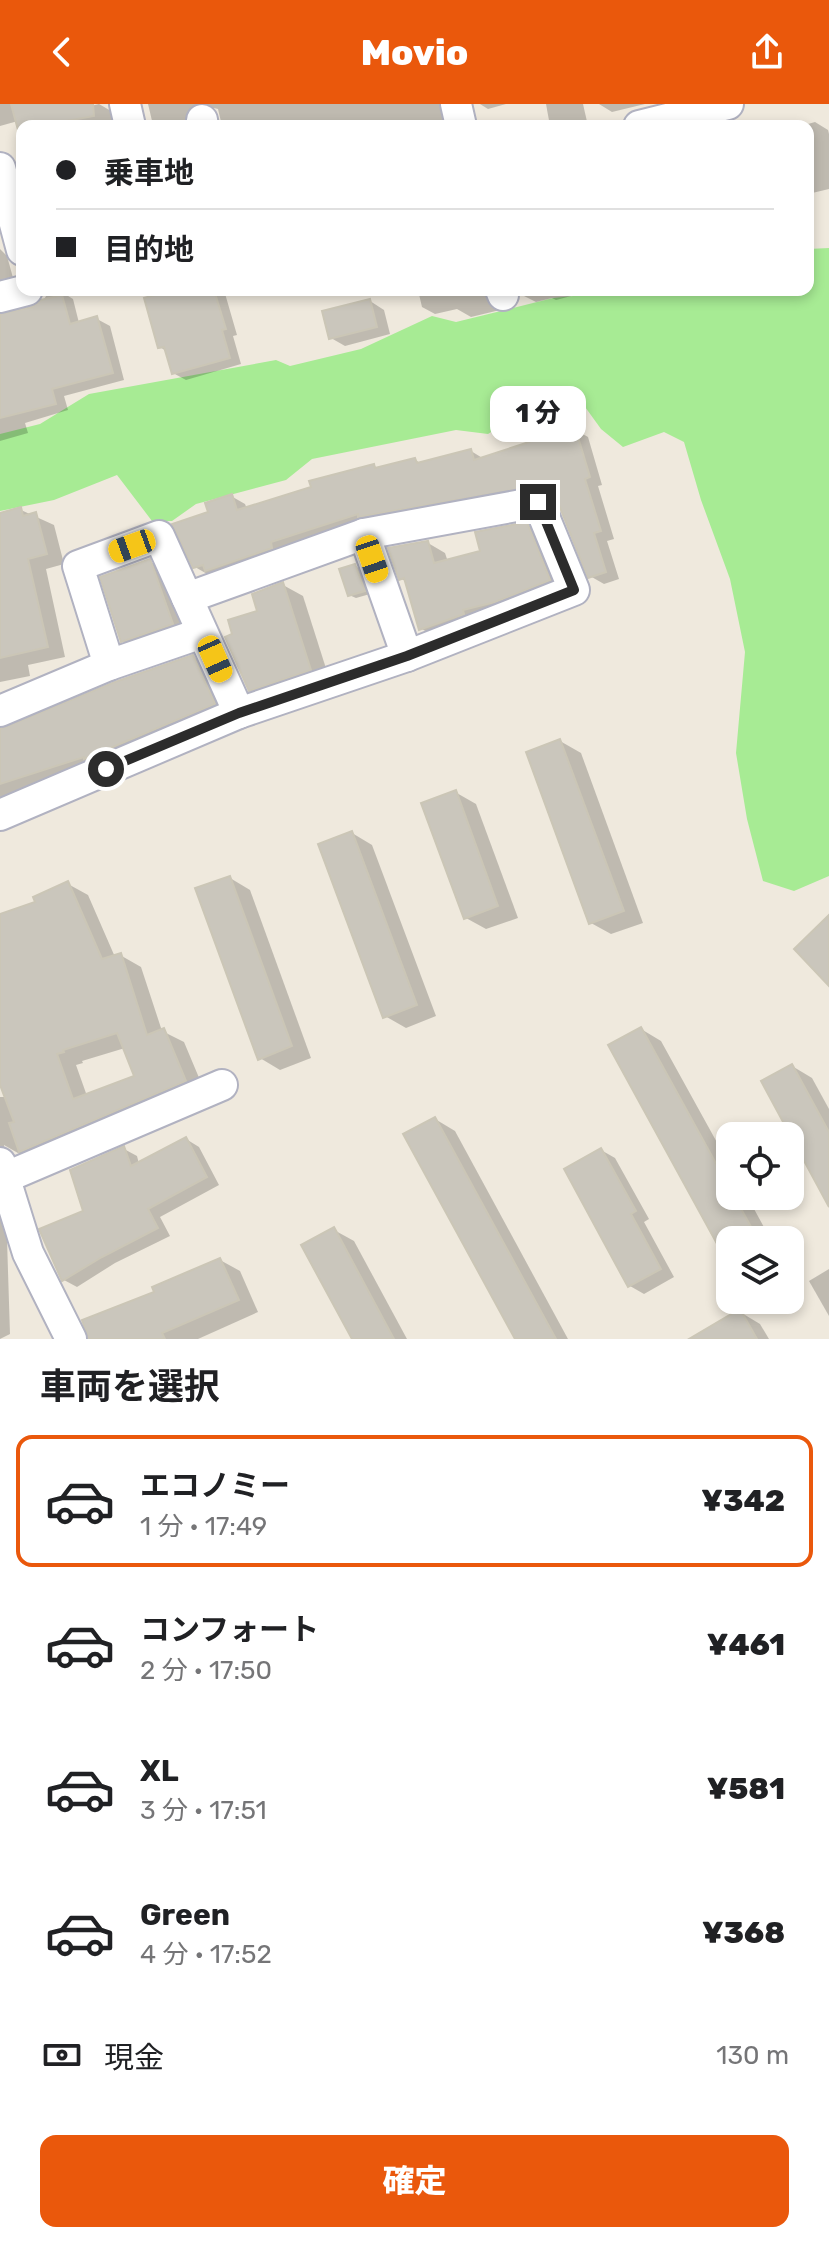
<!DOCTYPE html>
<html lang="ja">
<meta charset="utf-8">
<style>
body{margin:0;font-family:Rubik,"Noto Sans JP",sans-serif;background:#f2f2f2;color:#202124;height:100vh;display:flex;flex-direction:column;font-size:30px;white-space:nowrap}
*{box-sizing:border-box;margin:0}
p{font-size:26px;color:#757577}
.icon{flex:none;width:44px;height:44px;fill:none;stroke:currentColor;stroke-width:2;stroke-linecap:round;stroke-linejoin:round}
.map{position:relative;height:1235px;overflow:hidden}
.panel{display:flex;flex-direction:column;background:#fff;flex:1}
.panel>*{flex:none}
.banner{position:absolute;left:16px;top:16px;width:798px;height:176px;border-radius:16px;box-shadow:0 4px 12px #0003;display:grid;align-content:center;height:176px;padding:0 40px;background:#fff}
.buttons{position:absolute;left:716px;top:1018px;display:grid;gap:16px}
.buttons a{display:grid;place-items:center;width:88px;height:88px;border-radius:16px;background:#fff;box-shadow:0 4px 12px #0003;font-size:40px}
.end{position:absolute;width:36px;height:36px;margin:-18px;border:10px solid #2c2c2c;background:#fff;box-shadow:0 0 0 4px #fff}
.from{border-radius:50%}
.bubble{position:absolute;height:56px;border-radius:16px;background:#fff;box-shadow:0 4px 12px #0003;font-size:26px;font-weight:800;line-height:56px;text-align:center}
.car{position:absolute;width:24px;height:48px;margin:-24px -12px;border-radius:10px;box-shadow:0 0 6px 2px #0007;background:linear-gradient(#f5c518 24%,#345 0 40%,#f5c518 0 76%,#345 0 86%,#f5c518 0)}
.banner b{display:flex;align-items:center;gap:28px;height:76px;font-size:30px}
.banner b+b{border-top:2px solid #e0e0e0}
.banner i{width:20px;height:20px;background:#202124}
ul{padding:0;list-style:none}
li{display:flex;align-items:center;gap:24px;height:132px;margin:0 16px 12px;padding:0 24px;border:4px solid transparent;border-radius:16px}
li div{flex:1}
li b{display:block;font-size:30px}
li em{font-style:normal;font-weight:800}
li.current{border-color:#ea580c}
li>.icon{width:72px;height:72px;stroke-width:1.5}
h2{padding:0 40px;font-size:36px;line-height:96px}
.pay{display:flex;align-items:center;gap:20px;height:88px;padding:0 40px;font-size:30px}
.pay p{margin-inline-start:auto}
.button{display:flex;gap:16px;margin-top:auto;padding:16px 40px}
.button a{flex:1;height:92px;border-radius:16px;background:#ea580c;color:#fff;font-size:32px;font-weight:800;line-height:92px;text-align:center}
header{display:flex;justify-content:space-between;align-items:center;height:104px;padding:0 40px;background:#ea580c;color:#fff;font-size:36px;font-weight:800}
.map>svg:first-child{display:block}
</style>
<header><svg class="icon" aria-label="back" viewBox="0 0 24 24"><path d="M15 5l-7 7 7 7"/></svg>Movio<svg class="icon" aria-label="share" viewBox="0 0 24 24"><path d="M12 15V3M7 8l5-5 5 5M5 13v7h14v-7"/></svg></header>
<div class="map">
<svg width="829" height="1235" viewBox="0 0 829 1235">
<rect width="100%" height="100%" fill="#efe9dd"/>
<polygon fill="#a7eb94" points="829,144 829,772 794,787 763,777 747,715 736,649 745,548 730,475 701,396 684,338 664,328 623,343 601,325 575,289 549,305 499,323 488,330 456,326 312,355 286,376 196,400 172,417 152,417 117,371 54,396 0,407 0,330 40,320 89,290 276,256 290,262 361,245 432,212 456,218 553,194 633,186 808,186 808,145"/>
<g fill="#0003" fill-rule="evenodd">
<polygon points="0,0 57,0 62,9 99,0 111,7 115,22 22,22 22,31 18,17 0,22"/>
<polygon points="148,0 453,0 451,22 222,22 218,5 214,4 204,8 197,22 149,22 153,21"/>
<polygon points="480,0 506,0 488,5"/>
<polygon points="546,0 583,0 588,22 550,22"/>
<polygon points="599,0 645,0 612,8"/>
<polygon points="815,18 828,26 829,30 829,85 808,90 808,22 801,22"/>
<polygon points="0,145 7,152 15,181 0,187"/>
<polygon points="161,186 224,186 237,231 233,232 241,260 186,276 173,269 166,247 160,243"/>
<polygon points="418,186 498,186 496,191 500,206 471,213 457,205 435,210 422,203"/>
<polygon points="521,186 594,186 556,196 552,194 536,198 522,191"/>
<polygon points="60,187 73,195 79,219 97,215 110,222 124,276 64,292 68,306 25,319 28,329 0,337 0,212 32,205 42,200 46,192"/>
<polygon points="370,197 384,206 390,230 345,242 331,234"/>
<polygon points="574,325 588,333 602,381 598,382 614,435 607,437 619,475 604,480 590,472 554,388 374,420 209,471 195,463 211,410 231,392 245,400 247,405 374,362 379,365 415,356 422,360 471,347 484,355"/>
<polygon points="21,406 54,421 64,460 46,465 65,553 28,561 30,572 0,578 0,411"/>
<polygon points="527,420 544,431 567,486 438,534 420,524 408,478 401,475 428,439 445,449 448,458 483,448"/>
<polygon points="149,457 163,465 186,527 136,545 122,537"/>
<polygon points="355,462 362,466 370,490 356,494 349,491"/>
<polygon points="283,481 303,492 330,577 271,597 250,585 260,508"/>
<polygon points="193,553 210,563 231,609 0,702 0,627"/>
<polygon points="560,637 581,649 643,819 611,830 591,819"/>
<polygon points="455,688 476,700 518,814 486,825 466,814"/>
<polygon points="352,729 372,741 436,912 406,924 385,912"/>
<polygon points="230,774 250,786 311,954 280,966 260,954"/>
<path d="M68 780 88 791 115 853 120 851 141 863 162 927 184 938 205 988 37 1060 4 1041 10 1230 0 1235V993H6L0 974V812L38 799ZM125 944 137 973 87 992 76 961 83 959 82 957Z"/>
<polygon points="641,925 661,937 730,1062 730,1092 747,1092 771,1136 730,1136 730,1149 722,1145"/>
<polygon points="792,962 812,974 829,1005 829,1094"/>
<polygon points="435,1015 455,1027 568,1235 517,1235"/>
<polygon points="186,1035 199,1043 219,1081 160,1113 170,1132 115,1159 77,1183 64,1176 85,1108 124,1045 137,1052 139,1060"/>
<polygon points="601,1046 615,1054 649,1115 644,1118 674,1173 644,1190 630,1182"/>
<polygon points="334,1126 354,1137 407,1235 355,1235"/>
<polygon points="220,1156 240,1167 258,1208 198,1235 90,1235 156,1189"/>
<polygon points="829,1165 829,1212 809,1177"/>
<polygon points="740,1208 760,1220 769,1235 718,1235"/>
</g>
<g fill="#cac6bc" stroke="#cbc6b6" stroke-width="2" fill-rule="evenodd">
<polygon points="11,0 93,0 94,12 40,22 22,22 22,25 18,26"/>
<polygon points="172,186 214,186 226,225 222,226 230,254 172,270 164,243 158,244 144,194"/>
<polygon points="62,191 70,220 97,212 113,269 52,285 56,300 0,314 0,210 32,203 41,196"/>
<polygon points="370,195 377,223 329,235 322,207"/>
<polygon points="575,323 590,373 585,375 601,427 594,429 606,468 588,474 555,391 542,381 358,413 358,410 271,438 272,444 205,467 203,461 193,464 172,420 208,408 205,399 232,390 237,406 311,383 309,377 374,360 375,364 415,354 417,359 471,345 474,356"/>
<polygon points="21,403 23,412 36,408 47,450 28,455 48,543 0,554 0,409"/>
<polygon points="527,418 550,476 495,498 463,506 464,510 419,526 404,474 399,476 388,444 428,437 434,459 480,447 475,428"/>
<polygon points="150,455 173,520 121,538 100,473"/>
<polygon points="355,460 365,487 348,492 339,465"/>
<polygon points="283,478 311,566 249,587 225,533 232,530 228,516 257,507 252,490"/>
<polygon points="193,551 215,600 84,655 84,653 0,680 0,625 115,578"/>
<polygon points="560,635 624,807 589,820 526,648"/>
<polygon points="456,686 498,802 464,815 421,699"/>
<polygon points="352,727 417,901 383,914 318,740"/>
<polygon points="230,772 292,942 258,956 195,784"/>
<path d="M68 777 102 855 121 849 147 931 164 924 186 977 19 1048 9 1019 14 1018 0 981V810L35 798 33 793ZM117 929 134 972 73 995 57 950 64 948 63 946Z"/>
<polygon points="829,811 829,882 794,845"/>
<polygon points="641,923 730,1085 730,1092 734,1092 754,1128 740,1136 730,1136 730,1141 721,1147 608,941"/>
<polygon points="792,960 829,1028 829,1103 761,977"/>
<polygon points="435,1013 556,1235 515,1235 403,1030"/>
<polygon points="186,1033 207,1073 148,1105 158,1124 102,1153 62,1177 39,1125 83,1107 70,1066 124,1042 131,1062"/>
<polygon points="601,1044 636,1107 631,1110 661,1165 628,1183 564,1065"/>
<polygon points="334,1123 394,1235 352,1235 301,1141"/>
<polygon points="220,1154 239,1196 162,1229 165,1235 89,1235 82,1216 154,1188 152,1183"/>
<polygon points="740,1205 757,1235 689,1235"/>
</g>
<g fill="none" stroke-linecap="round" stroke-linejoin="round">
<defs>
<g id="minor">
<polyline points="125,0 130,22"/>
<polyline points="456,0 461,22"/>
<polyline points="202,16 203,22"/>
<polyline points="639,22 728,0"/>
<polyline points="0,64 22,146"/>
<polyline points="501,186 503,191"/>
<polyline points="0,193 27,186"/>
<polyline points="364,430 407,552"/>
<polyline points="109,561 78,462 159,432 239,609"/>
<polyline points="0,607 109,561 202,529"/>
<polyline points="0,711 239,609 407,552 574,486 538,398 364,430 187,494"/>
<polyline points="0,1059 28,1149 71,1235"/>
<polyline points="4,1074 222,981"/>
</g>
</defs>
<use href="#minor" stroke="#b1b2c1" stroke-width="34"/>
<use href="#minor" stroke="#fff" stroke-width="30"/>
</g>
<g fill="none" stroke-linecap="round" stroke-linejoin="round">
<polyline stroke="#2c2c2c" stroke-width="10" points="106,665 239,609 407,552 574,486 538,398"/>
</g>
</svg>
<div class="buttons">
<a><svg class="icon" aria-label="locate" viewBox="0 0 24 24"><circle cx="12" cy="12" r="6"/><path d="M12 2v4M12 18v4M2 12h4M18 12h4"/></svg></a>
<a><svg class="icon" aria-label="layers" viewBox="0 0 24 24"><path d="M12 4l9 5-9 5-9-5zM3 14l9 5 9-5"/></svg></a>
</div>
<i class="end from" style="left:106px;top:665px"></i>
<i class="end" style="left:538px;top:398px"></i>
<div class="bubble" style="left:490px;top:282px;width:96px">1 分</div>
<i class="car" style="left:132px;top:442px;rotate:250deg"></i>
<i class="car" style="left:372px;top:455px;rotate:161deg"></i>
<i class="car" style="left:215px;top:555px;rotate:156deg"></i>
<div class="banner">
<b><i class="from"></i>乗車地</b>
<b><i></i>目的地</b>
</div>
</div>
<section class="panel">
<h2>車両を選択</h2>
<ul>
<li class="current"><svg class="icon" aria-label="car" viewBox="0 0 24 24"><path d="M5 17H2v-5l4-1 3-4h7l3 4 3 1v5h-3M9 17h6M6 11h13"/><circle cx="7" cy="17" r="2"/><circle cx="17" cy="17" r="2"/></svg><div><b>エコノミー</b><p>1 分 · 17:49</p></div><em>¥342</em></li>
<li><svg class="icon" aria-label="car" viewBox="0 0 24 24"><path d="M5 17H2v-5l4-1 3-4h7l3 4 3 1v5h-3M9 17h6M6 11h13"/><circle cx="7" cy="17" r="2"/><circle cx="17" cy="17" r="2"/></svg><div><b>コンフォート</b><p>2 分 · 17:50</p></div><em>¥461</em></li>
<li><svg class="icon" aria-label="car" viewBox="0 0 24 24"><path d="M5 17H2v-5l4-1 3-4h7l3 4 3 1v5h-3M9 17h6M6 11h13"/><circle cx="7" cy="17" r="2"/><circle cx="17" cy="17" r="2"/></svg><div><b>XL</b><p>3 分 · 17:51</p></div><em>¥581</em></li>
<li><svg class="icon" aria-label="car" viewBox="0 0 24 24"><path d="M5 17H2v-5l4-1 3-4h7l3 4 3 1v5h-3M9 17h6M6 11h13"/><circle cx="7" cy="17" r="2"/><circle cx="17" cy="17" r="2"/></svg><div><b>Green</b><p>4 分 · 17:52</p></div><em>¥368</em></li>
</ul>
<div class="pay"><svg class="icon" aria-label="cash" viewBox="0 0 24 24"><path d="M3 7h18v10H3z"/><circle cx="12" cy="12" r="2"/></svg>現金<p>130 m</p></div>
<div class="button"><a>確定</a></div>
</section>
